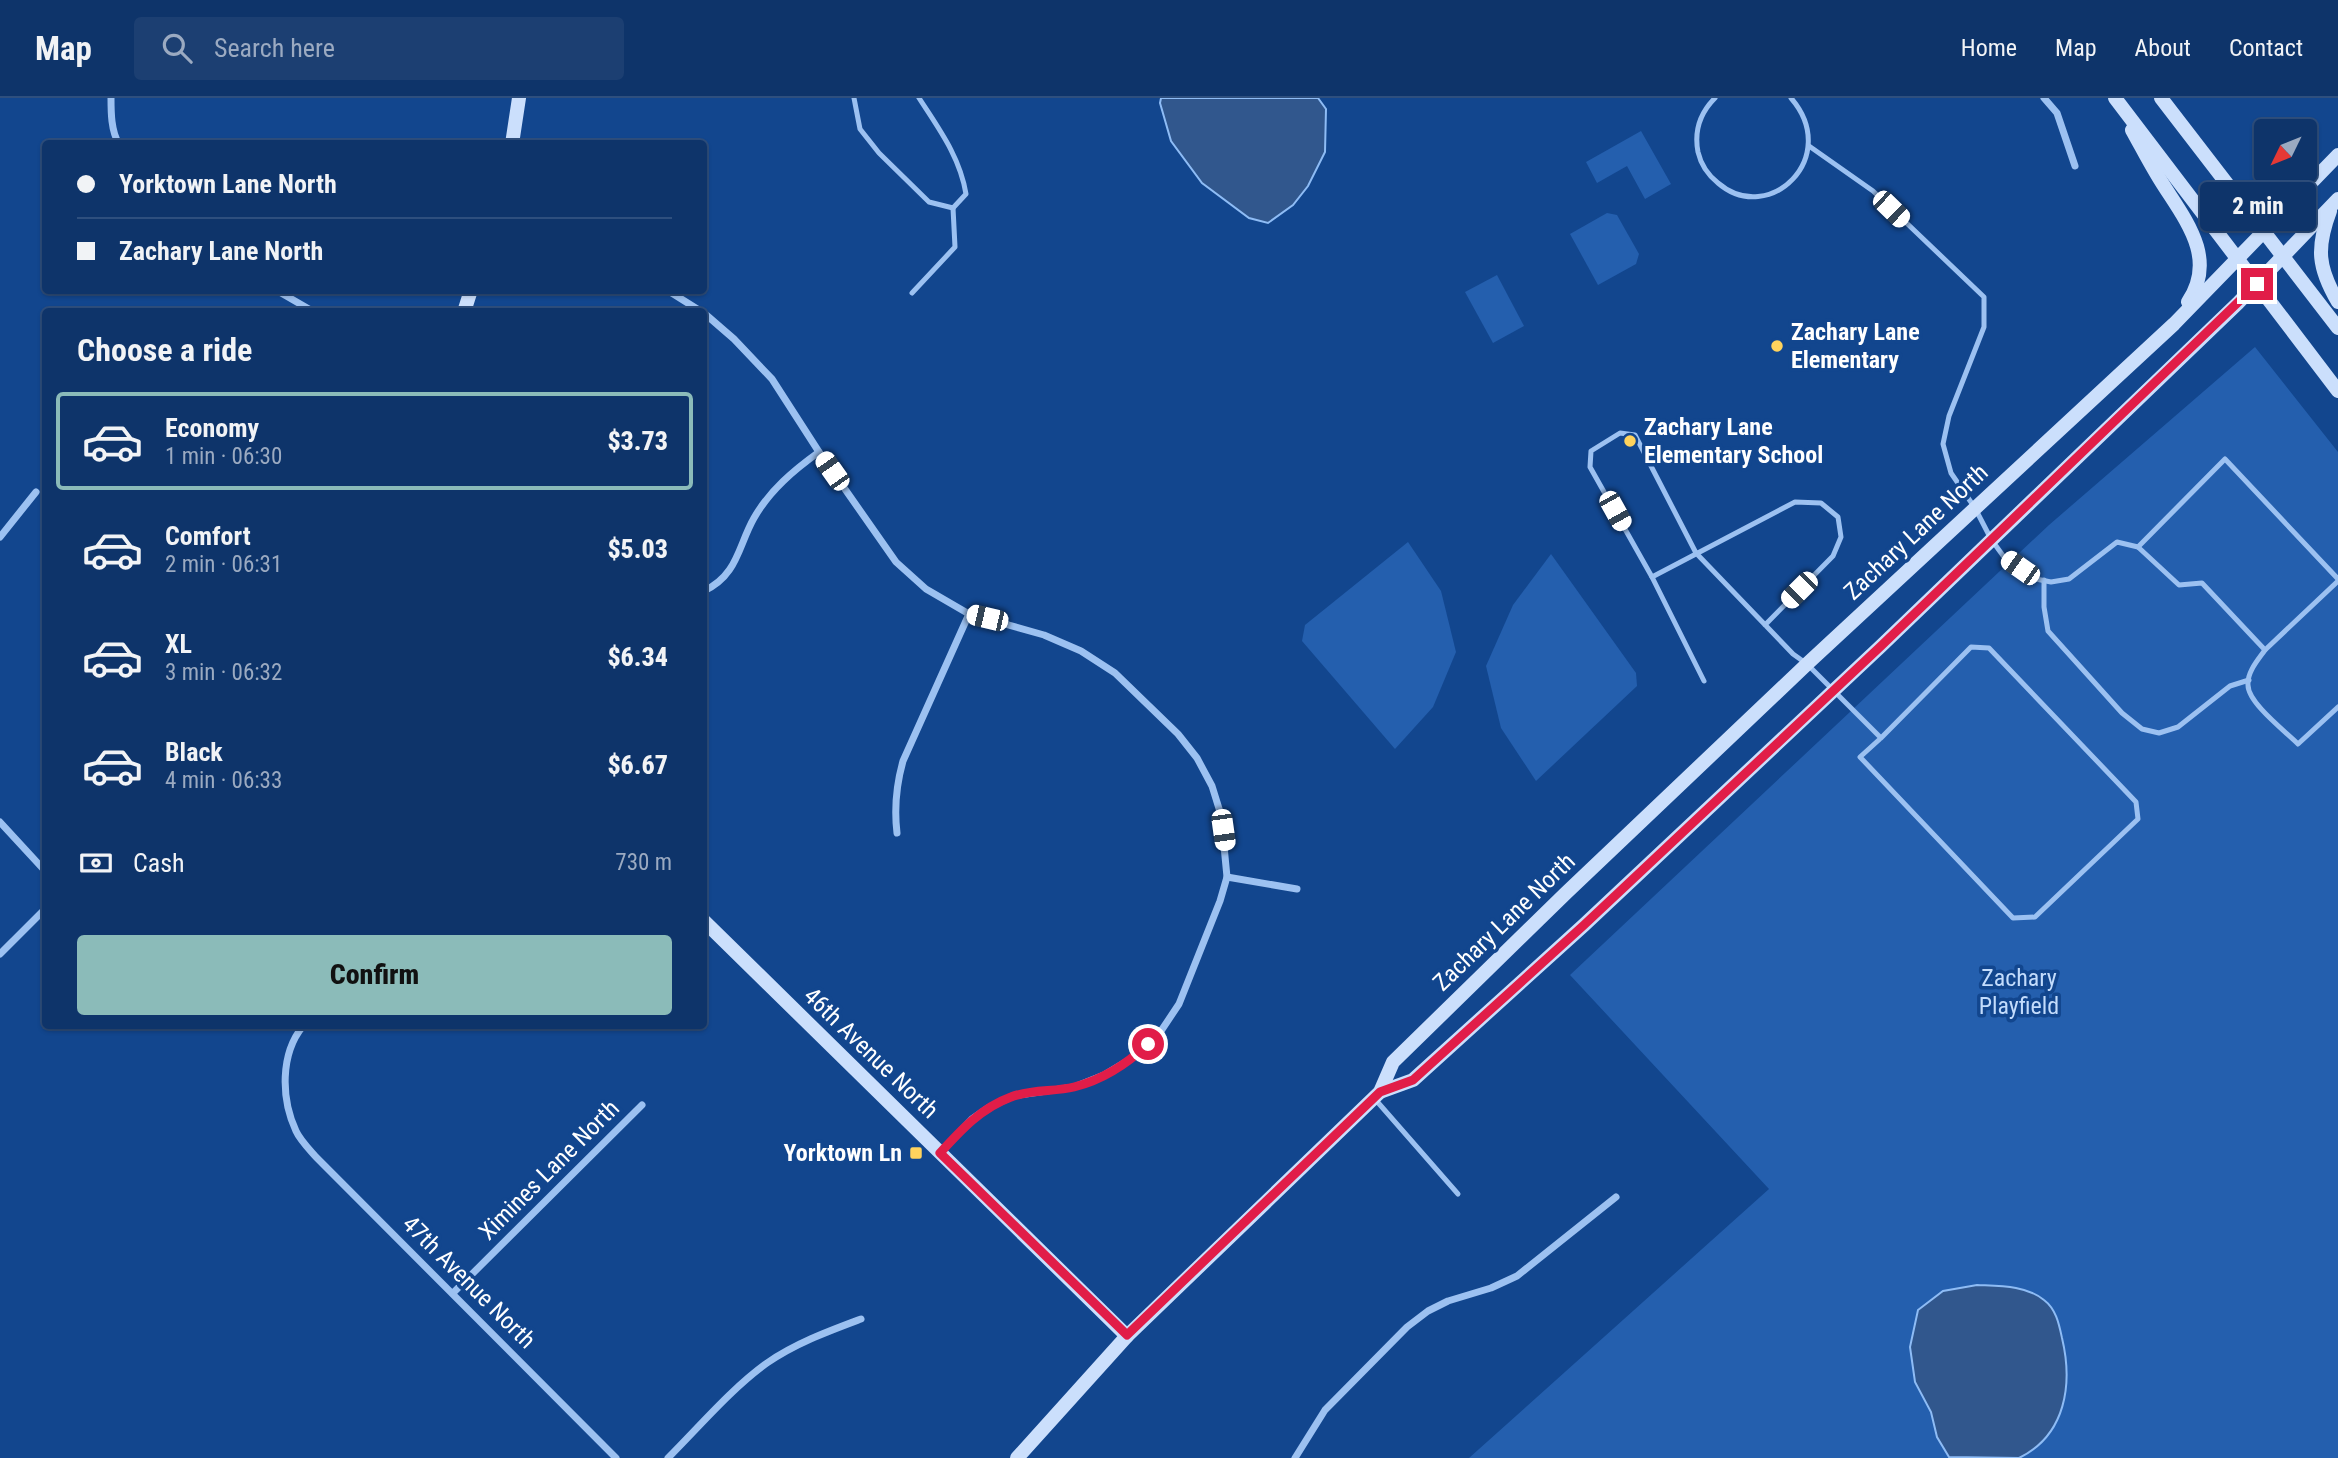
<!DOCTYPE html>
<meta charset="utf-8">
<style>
body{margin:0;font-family:"Roboto Condensed",sans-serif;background:#1c3f72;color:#f1f3f6;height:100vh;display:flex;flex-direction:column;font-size:26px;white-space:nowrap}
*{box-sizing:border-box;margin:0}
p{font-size:23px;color:#9baac1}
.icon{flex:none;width:38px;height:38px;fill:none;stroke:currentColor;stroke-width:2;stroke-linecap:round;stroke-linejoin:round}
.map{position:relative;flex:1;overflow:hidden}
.sheet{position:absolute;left:42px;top:210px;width:665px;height:721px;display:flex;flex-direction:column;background:#0e346a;border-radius:7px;box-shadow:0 2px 5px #0004,0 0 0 2px #2e4f7e}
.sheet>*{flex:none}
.banner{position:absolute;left:42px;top:42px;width:665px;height:154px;border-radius:7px;box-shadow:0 2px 5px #0004,0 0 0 2px #2e4f7e;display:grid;align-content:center;height:154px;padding:0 35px;background:#0e346a}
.needle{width:46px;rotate:227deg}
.tools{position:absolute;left:2254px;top:21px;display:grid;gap:14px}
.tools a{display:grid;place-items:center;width:63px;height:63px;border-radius:7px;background:#0e346a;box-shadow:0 2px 5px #0004,0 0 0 2px #2e4f7e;font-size:35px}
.end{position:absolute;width:32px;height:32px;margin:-16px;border:9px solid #e11d48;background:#fff;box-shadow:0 0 0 4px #fff}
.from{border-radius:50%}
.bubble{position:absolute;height:49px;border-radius:7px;background:#0e346a;box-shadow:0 2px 5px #0004,0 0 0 2px #2e4f7e;font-size:23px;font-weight:800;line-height:49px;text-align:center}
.car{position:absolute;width:21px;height:42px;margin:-21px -10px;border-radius:9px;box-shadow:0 0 5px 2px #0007;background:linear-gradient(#fff 24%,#345 0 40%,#fff 0 76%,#345 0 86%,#fff 0)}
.banner b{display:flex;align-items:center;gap:24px;height:66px;font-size:26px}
.banner b+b{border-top:2px solid #2e4f7e}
.banner i{width:18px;height:18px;background:#f1f3f6}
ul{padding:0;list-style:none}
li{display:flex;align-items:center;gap:21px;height:98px;margin:0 14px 10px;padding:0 21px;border:4px solid transparent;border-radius:7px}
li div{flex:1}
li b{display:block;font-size:26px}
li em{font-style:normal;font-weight:800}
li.on{border-color:#8bbbb9}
li>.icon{width:63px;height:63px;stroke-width:1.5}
h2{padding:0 35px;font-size:32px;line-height:84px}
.pay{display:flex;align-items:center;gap:18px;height:77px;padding:0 35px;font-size:26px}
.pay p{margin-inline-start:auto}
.action{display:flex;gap:14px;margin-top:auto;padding:14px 35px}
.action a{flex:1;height:80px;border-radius:7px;background:#8bbbb9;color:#111;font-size:28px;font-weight:800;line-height:80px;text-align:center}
header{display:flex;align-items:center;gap:42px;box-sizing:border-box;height:98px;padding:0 35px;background:#0e346a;border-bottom:2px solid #2e4f7e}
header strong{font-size:33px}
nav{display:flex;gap:38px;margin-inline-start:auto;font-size:24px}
.search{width:490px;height:63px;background:#1c3f72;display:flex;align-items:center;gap:18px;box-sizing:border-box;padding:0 24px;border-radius:7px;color:#9baac1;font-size:26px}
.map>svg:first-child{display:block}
</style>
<header>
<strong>Map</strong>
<div class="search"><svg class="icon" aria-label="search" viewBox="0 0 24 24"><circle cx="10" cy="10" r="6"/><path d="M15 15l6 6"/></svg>Search here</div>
<nav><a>Home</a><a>Map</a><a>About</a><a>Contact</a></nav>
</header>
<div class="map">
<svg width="2338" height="1360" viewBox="0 0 2338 1360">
<rect width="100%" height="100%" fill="#12468e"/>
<g fill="#245fae">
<polygon points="1641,33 1671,86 1645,101 1627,68 1597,85 1586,64"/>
<polygon points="1607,115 1617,117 1639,156 1636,166 1598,187 1570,136"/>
<polygon points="1497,177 1524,228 1493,245 1465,194"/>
<polygon points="2255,249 2338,354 2338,1360 1469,1360 1769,1091 1570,877 2049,427"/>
<polygon points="1408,444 1441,493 1456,554 1433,609 1395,651 1302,543 1305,527"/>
<polygon points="1551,456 1636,575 1637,588 1536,683 1501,630 1486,568 1513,507"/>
</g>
<g fill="#31578d" stroke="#8ebcf5" stroke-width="2">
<polygon points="1161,0 1318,0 1326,11 1325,54 1308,88 1293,107 1268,125 1249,120 1202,85 1171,43 1160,5"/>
<path d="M1977 1187C1998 1188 2026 1187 2044 1202 2056 1211 2059 1226 2062 1240 2073 1286 2066 1337 2019 1360L1949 1359 1937 1339 1931 1314 1915 1284 1910 1249 1918 1212 1943 1193Z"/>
</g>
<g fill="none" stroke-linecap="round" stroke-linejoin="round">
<g stroke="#9cc1f1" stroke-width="5">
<path d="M854 0 860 31 879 55 929 104 953 110 966 96C960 59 939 31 919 0"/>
<path d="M1715 0C1700 15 1694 33 1698 54 1701 67 1708 77 1718 85 1769 129 1842 59 1791 0"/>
<polyline points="1809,48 1873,93 1984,199 1984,229 1949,318 1943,346 1951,375 1975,410 1991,441 2004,459 2036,481 2051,484 2069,481 2117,444 2138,449 2179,487 2202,485 2265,552 2338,483"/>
<polyline points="912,195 955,149 953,110"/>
<polyline points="2138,449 2225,361 2338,481"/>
<polyline points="1652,479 1704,583"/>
<polyline points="2044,482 2044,509 2048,533 2122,615 2142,631 2159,635 2178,629 2230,588 2249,582"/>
<polyline points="1765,527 1833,458 1841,439 1838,419 1821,405 1795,404 1652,479 1590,369 1591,353 1620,335 1635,337 1696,455 1793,556 1807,566 1881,640 1860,659 2013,820 2035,819 2138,721 2136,704 1989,550 1971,549 1881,640"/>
<path d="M2265 552C2258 562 2247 574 2248 587 2248 605 2285 633 2298 646L2338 609"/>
<polyline points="1374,1000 1458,1096"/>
</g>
<g stroke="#9cc1f1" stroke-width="7">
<path d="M111 0C111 14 111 33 119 46"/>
<polyline points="2044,0 2057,15 2075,68"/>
<polyline points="276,192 314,214"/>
<polyline points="667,192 702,214"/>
<polyline points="704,215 734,241 772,281 819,354 896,464 926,491 969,516 1044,537 1081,553 1115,575 1178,636 1197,660 1212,688 1221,717 1227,779 1220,803 1179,906 1161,933 1134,959 1104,977 1074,989 1013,998 988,1010 972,1021 940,1055"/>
<polyline points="0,439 36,394"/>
<path d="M704 493C738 477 738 448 754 420 770 392 794 372 819 354"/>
<polyline points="0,724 46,774"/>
<path d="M897 735C894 710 896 688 903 663L969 516"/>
<polyline points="1227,779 1297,791"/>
<polyline points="0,856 46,810"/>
<path d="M303 928C280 956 281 1001 296 1033 300 1042 309 1051 316 1059L616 1360"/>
<polyline points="453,1195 642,1007"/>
<path d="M668 1360C700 1328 731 1291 767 1265 796 1245 829 1233 861 1221"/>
<polyline points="1295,1360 1325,1312 1407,1229 1428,1213 1448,1203 1491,1190 1517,1178 1616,1099"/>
</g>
<g stroke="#cbdffc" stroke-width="14">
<polyline points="2115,0 2338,293"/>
<polyline points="2161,0 2338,230"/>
<path d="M2132 32C2141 48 2149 64 2159 80 2182 118 2219 158 2188 204"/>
<polyline points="512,46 519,0"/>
<path d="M2330 113C2316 150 2318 170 2338 204"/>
<polyline points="464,214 471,192"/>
<polyline points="704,823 1127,1238"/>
<polyline points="1380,994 1413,982 1584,827 1881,548 2238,205 2338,101"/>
<polyline points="1017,1360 1127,1238 1380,994 1393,964 1566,795 1807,566 2174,226 2338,57"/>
</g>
</g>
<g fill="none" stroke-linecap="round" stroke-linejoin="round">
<path stroke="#e11d48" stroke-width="9" d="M1148 946C1128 965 1102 982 1074 989 1054 994 1031 991 1011 999 981 1010 961 1032 940 1055L1127 1237 1380 994 1413 982 1584 827 1881 548 2257 186"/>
</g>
<g fill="#ffd35d" stroke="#12468e" stroke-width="2.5">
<circle cx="1777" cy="248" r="7"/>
<circle cx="1630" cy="343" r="7"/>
<rect x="909" y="1048" width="14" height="14" rx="3.5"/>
</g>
<g text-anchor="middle" stroke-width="7" stroke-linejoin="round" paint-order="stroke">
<g font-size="24" font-weight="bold" fill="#fff" stroke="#12468e" text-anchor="start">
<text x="1791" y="242">Zachary Lane<tspan x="1791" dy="28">Elementary</tspan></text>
<text x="1644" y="337">Zachary Lane<tspan x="1644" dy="28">Elementary School</tspan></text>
<text x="902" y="1063" text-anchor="end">Yorktown Ln</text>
</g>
<g font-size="24" fill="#fff" stroke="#12468e">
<text transform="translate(1916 434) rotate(-43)" y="8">Zachary Lane North</text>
<text transform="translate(1504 824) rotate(-44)" y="8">Zachary Lane North</text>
<text transform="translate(871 955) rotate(44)" y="8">46th Avenue North</text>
<text transform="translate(549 1072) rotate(-45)" y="8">Ximines Lane North</text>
<text transform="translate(469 1184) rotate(45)" y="8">47th Avenue North</text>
</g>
<g font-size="24" fill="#c3dcfc" stroke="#12468e">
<text x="2019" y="888">Zachary<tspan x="2019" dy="28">Playfield</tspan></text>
</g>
</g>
</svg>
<div class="tools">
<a><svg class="needle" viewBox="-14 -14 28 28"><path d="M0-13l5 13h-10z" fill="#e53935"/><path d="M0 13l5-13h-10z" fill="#9baac1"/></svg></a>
</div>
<i class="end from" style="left:1148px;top:946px"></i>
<i class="end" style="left:2257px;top:186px"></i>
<div class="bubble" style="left:2200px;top:84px;width:116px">2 min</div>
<i class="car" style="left:1891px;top:111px;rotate:134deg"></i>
<i class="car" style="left:832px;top:373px;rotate:325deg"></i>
<i class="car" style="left:1615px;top:413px;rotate:151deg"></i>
<i class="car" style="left:2020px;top:470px;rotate:305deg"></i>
<i class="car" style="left:1799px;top:492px;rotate:225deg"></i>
<i class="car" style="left:987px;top:520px;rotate:283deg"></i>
<i class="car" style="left:1223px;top:732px;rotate:172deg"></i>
<div class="banner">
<b><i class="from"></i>Yorktown Lane North</b>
<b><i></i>Zachary Lane North</b>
</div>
<section class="sheet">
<h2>Choose a ride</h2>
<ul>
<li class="on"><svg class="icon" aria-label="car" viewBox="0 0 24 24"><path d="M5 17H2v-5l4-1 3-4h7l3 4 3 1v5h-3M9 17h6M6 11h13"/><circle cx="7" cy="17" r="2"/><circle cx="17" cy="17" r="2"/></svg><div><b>Economy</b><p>1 min · 06:30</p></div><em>$3.73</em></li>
<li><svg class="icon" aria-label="car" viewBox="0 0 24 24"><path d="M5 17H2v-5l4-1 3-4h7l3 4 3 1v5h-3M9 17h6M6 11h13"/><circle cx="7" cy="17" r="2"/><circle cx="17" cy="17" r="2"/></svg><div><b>Comfort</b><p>2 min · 06:31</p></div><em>$5.03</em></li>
<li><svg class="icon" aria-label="car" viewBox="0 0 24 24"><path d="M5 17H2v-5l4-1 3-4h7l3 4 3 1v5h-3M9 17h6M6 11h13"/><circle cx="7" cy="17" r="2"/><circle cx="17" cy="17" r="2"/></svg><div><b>XL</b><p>3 min · 06:32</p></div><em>$6.34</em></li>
<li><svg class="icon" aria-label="car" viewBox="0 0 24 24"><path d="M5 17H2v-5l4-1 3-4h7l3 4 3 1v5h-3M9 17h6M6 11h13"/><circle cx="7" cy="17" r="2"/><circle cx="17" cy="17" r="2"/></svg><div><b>Black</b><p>4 min · 06:33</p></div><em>$6.67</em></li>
</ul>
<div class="pay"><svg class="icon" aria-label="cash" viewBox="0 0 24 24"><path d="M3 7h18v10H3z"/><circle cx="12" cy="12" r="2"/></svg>Cash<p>730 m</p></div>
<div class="action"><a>Confirm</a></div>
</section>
</div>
